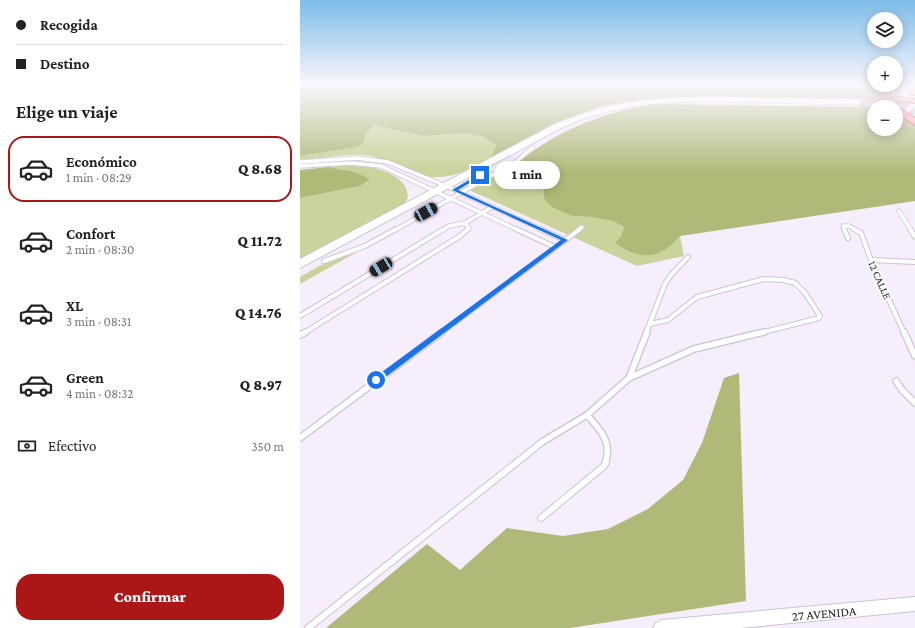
<!DOCTYPE html>
<html lang="es">
<meta charset="utf-8">
<style>
body{margin:0;font-family:"Crimson Pro",serif;background:#f2f2f2;color:#222;height:100vh;display:flex;flex-direction:column;font-size:15px;white-space:nowrap}
*{box-sizing:border-box;margin:0}
p{font-size:13px;color:#767676}
.icon{flex:none;width:22px;height:22px;fill:none;stroke:currentColor;stroke-width:2;stroke-linecap:round;stroke-linejoin:round}
.map{position:relative;flex:1;overflow:hidden}
.drawer{display:flex;flex-direction:column;background:#fff;width:300px}
.drawer>*{flex:none}
.banner{display:grid;align-content:center;height:88px;padding:0 16px;background:#fff}
.buttons{position:absolute;left:567px;top:12px;display:grid;gap:8px}
.buttons a{display:grid;place-items:center;width:36px;height:36px;border-radius:50%;background:#fff;box-shadow:0 2px 10px #0003;font-size:20px}
.end{position:absolute;width:18px;height:18px;margin:-9px;border:5px solid #1a73e8;background:#fff;box-shadow:0 0 0 2px #fff}
.from{border-radius:50%}
.bubble{position:absolute;height:28px;border-radius:14px;background:#fff;box-shadow:0 2px 10px #0003;font-size:13px;font-weight:800;line-height:28px;text-align:center}
.car{position:absolute;width:12px;height:24px;margin:-12px -6px;border-radius:5px;box-shadow:0 0 3px 1px #0007;background:linear-gradient(#222 24%,#8ab4d8 0 40%,#222 0 76%,#8ab4d8 0 86%,#222 0)}
.banner b{display:flex;align-items:center;gap:14px;height:38px;font-size:15px}
.banner b+b{border-top:1px solid #e0e0e0}
.banner i{width:10px;height:10px;background:#222}
ul{padding:0;list-style:none}
li{display:flex;align-items:center;gap:12px;height:66px;margin:0 8px 6px;padding:0 8px;border:2px solid transparent;border-radius:16px}
li div{flex:1}
li b{display:block;font-size:15px}
li em{font-style:normal;font-weight:800}
li.active{border-color:#aa1716}
li>.icon{width:36px;height:36px;stroke-width:1.5}
h2{padding:0 16px;font-size:18px;line-height:48px}
.pay{display:flex;align-items:center;gap:10px;height:44px;padding:0 16px;font-size:15px}
.pay p{margin-inline-start:auto}
.primary-button{display:flex;gap:8px;margin-top:auto;padding:8px 16px}
.primary-button a{flex:1;height:46px;border-radius:16px;background:#aa1716;color:#fff;font-size:16px;font-weight:800;line-height:46px;text-align:center}
main{display:flex;flex:1;min-height:0}
.map>svg:first-child{display:block}
</style>
<main>
<section class="drawer">
<div class="banner">
<b><i class="from"></i>Recogida</b>
<b><i></i>Destino</b>
</div>
<h2>Elige un viaje</h2>
<ul>
<li class="active"><svg class="icon" aria-label="car" viewBox="0 0 24 24"><path d="M5 17H2v-5l4-1 3-4h7l3 4 3 1v5h-3M9 17h6M6 11h13"/><circle cx="7" cy="17" r="2"/><circle cx="17" cy="17" r="2"/></svg><div><b>Económico</b><p>1 min · 08:29</p></div><em>Q 8.68</em></li>
<li><svg class="icon" aria-label="car" viewBox="0 0 24 24"><path d="M5 17H2v-5l4-1 3-4h7l3 4 3 1v5h-3M9 17h6M6 11h13"/><circle cx="7" cy="17" r="2"/><circle cx="17" cy="17" r="2"/></svg><div><b>Confort</b><p>2 min · 08:30</p></div><em>Q 11.72</em></li>
<li><svg class="icon" aria-label="car" viewBox="0 0 24 24"><path d="M5 17H2v-5l4-1 3-4h7l3 4 3 1v5h-3M9 17h6M6 11h13"/><circle cx="7" cy="17" r="2"/><circle cx="17" cy="17" r="2"/></svg><div><b>XL</b><p>3 min · 08:31</p></div><em>Q 14.76</em></li>
<li><svg class="icon" aria-label="car" viewBox="0 0 24 24"><path d="M5 17H2v-5l4-1 3-4h7l3 4 3 1v5h-3M9 17h6M6 11h13"/><circle cx="7" cy="17" r="2"/><circle cx="17" cy="17" r="2"/></svg><div><b>Green</b><p>4 min · 08:32</p></div><em>Q 8.97</em></li>
</ul>
<div class="pay"><svg class="icon" aria-label="cash" viewBox="0 0 24 24"><path d="M3 7h18v10H3z"/><circle cx="12" cy="12" r="2"/></svg>Efectivo<p>350 m</p></div>
<div class="primary-button"><a>Confirmar</a></div>
</section>
<div class="map">
<svg width="615" height="628" viewBox="0 0 615 628">
<rect width="100%" height="100%" fill="#f6edfd"/>
<g fill="#cbd29b">
<path d="M73 125 124 136 163 133 184 137 196 145 190 160C169 170 145 182 122 175 105 170 88 160 70 156 52 152 19 159 0 161V156L58 147 64 142 65 136Z"/>
<path d="M48 163C65 165 95 170 105 186 107 189 107 194 108 198L103 206 0 260V198L60 186 69 179 55 172 29 167 0 169Z"/>
<polygon points="209,169 243,182 244,198 272,216 291,217 313,221 324,227 321,236 380,236 384,256 337,266 169,190"/>
<polygon points="57,252 0,284 0,277 19,266"/>
</g>
<g fill="#b1b979">
<polygon points="0,85 581,85 582,97 571,101 380,98 332,101 303,106 272,118 190,160 196,145 184,137 163,133 124,136 73,125 65,136 64,142 58,147 0,156"/>
<path d="M357 104 574 107V129H596V113L615 125V201L380 236C359 260 341 261 315 243L321 236 324 227 313 221 291 217 272 216 252 207 244 198 243 182 209 169C218 163 227 155 236 149 273 124 313 110 357 104Z"/>
<polygon points="29,167 55,172 70,179 60,186 0,198 0,170"/>
<polygon points="439,373 446,601 270,628 26,628 127,544 160,570 207,528 263,536 308,529 348,509 383,480 402,443 424,378"/>
</g>
<g fill="none" stroke-linecap="round" stroke-linejoin="round">
<polyline stroke="#cbc3d1" stroke-width="8" stroke-dasharray="8 4.5" stroke-linecap="butt" points="596,90 606,105 615,113"/>
<defs>
<polyline id="service-far4" points="231,149 233,147"/>
<g id="service-far3">
<polyline points="0,162 57,158 88,162 146,186 243,230"/>
<polyline points="0,166 51,163 81,166 218,230"/>
<polyline points="599,211 611,230"/>
<polyline points="165,223 169,228 167,230"/>
<polyline points="95,230 217,161 232,148"/>
<polyline points="143,230 149,226 165,223 192,207"/>
<polyline points="278,230 282,227"/>
<polyline points="545,230 543,226 549,226 556,230"/>
</g>
<g id="service-far2">
<polyline points="216,229 255,247"/>
<polyline points="240,229 265,240"/>
<polyline points="544,229 548,238"/>
<polyline points="554,229 561,233 571,260 604,333"/>
<polyline points="610,229 615,237"/>
<polyline points="571,260 615,262"/>
<polyline points="24,261 65,246 96,229"/>
<polyline points="0,316 144,229"/>
<polyline points="350,324 368,320 397,297 464,279 484,280 495,283 505,293 520,316 519,318 460,333"/>
<polyline points="4,333 160,236 168,229"/>
<polyline points="141,333 280,229"/>
<polyline points="346,333 365,284 371,275 388,257"/>
</g>
<g id="service-far1">
<polyline points="604,332 615,356"/>
<polyline points="0,335 6,332"/>
<polyline points="329,378 394,349 464,332"/>
<polyline points="596,381 602,390 615,403"/>
<path d="M287 415C300 429 313 443 305 463"/>
<polyline points="0,438 142,332"/>
<polyline points="216,463 242,442 287,415 329,378 347,332"/>
</g>
<g id="service">
<polyline points="241,518 304,466 306,462"/>
<polyline points="8,628 217,462"/>
</g>
<polygon id="minor" points="615,597 615,611 440,628 353,628 356,623 361,620"/>
<path id="secondary" d="M398 97 589 100 593 102 589 104 577 105C536 104 496 103 455 102 385 101 327 98 261 128L0 268V259L255 124C303 104 346 98 398 97Z"/>
<g id="primary">
<polygon points="581,85 589,85 590,95 592,98 598,97 615,99 615,103 599,101 595,103 598,107 615,118 615,125 596,113 596,107 590,107 585,102 585,99 578,102 561,105 560,103 561,101 575,98 582,94"/>
<polygon points="606,85 614,85 615,95 612,95"/>
</g>
</defs>
<use href="#service-far4" stroke="#cdc3d3" stroke-width="3.5"/>
<use href="#service-far3" stroke="#cdc3d3" stroke-width="5"/>
<use href="#service-far2" stroke="#cdc3d3" stroke-width="6"/>
<use href="#service-far1" stroke="#cdc3d3" stroke-width="8"/>
<use href="#service" stroke="#cdc3d3" stroke-width="8"/>
<use href="#minor" stroke="#cdc3d3" stroke-width="2"/>
<use href="#secondary" stroke="#cdc3d3" stroke-width="2"/>
<use href="#primary" stroke="#b05052" stroke-width="2"/>
<use href="#service-far4" stroke="#fff" stroke-width="2.5"/>
<use href="#service-far3" stroke="#fff" stroke-width="3.5"/>
<use href="#service-far2" stroke="#fff" stroke-width="4"/>
<use href="#service-far1" stroke="#fff" stroke-width="5.5"/>
<use href="#service" stroke="#fff" stroke-width="6"/>
<use href="#minor" fill="#fff" fill-rule="evenodd"/>
<use href="#secondary" fill="#fff" fill-rule="evenodd"/>
<use href="#primary" fill="#fea7a7" fill-rule="evenodd"/>
</g>
<linearGradient id="sky" x2="0" y2="1"><stop stop-color="#7ebce8"/><stop offset="0.49" stop-color="#fbf7fe"/><stop offset="1" stop-color="#fbf7fe" stop-opacity="0"/></linearGradient>
<rect width="615" height="173" fill="url(#sky)"/>
<polygon fill="#1a73e8" points="179,174 183,175 158,190 268,240 79,382 74,382 74,378 261,240 152,190"/>
<g text-anchor="middle" stroke-width="3.5" stroke-linejoin="round" paint-order="stroke">
<g font-size="11" fill="#1f1c22" stroke="#fff">
<text transform="translate(580 280) rotate(66)" y="4">12 CALLE</text>
</g>
<g font-size="13" fill="#1f1c22" stroke="#fff">
<text transform="translate(524 613) rotate(-5)" y="5">27 AVENIDA</text>
</g>
</g>
</svg>
<div class="buttons">
<a><svg class="icon" aria-label="layers" viewBox="0 0 24 24"><path d="M12 4l9 5-9 5-9-5zM3 14l9 5 9-5"/></svg></a>
<a>+</a>
<a>−</a>
</div>
<i class="end from" style="left:76px;top:380px"></i>
<i class="end" style="left:180px;top:175px"></i>
<div class="bubble" style="left:194px;top:161px;width:66px">1 min</div>
<i class="car" style="left:126px;top:212px;rotate:61deg"></i>
<i class="car" style="left:81px;top:267px;rotate:239deg"></i>
</div>
</main>
